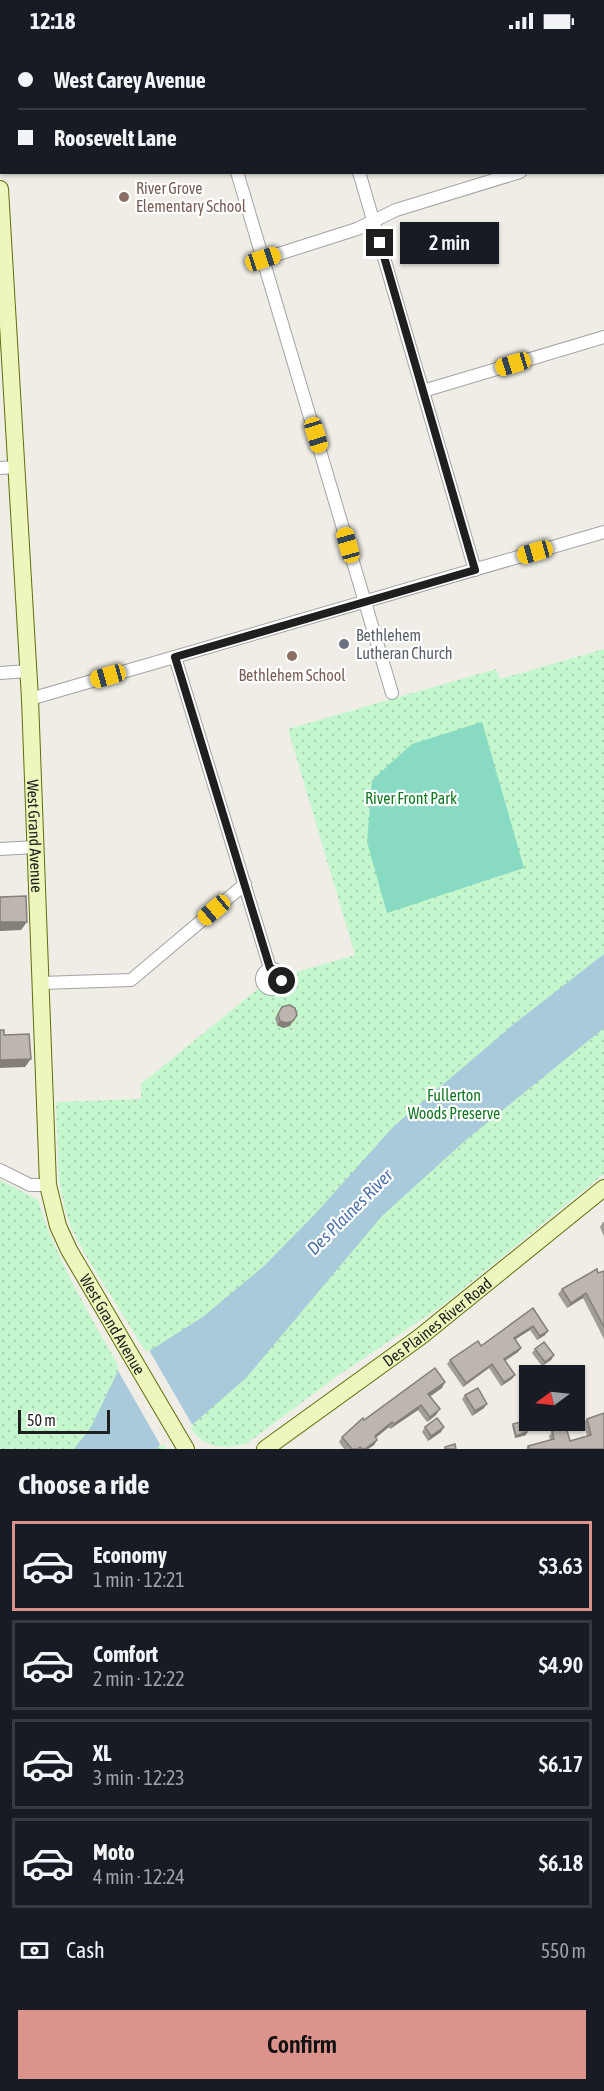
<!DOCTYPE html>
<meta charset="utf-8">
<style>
body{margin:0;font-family:"Asap Condensed",sans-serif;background:#20242c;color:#f1f3f6;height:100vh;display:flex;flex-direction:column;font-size:22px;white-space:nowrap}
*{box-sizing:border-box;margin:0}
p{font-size:20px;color:#9ea1a6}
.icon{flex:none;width:33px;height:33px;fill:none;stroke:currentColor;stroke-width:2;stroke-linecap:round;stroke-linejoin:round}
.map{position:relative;height:1407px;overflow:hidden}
.side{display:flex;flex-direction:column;background:#171b24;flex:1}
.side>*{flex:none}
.top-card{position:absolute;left:0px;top:0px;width:604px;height:132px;box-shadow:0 2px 4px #0004;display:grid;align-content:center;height:132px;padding:0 18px;background:#171b24}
.needle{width:39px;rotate:255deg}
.controls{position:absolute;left:519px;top:1323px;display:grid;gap:12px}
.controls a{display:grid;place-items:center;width:66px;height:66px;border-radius:0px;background:#171b24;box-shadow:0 2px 4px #0004;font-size:30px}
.scale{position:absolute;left:18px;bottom:15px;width:92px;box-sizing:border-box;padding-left:6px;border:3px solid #1f1f1f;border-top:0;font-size:16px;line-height:21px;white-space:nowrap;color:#1f1f1f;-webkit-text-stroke:4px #fff;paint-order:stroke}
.end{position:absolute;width:27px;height:27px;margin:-14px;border:8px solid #1f1f1f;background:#fff;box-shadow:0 0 0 3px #fff}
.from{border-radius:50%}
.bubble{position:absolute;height:42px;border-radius:0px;background:#171b24;box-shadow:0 2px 4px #0004;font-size:20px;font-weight:600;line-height:42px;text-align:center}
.car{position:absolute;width:18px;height:36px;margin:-18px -9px;border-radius:8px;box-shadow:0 0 4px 2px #0007;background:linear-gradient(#f5c518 24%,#345 0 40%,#f5c518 0 76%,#345 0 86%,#f5c518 0)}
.top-card b{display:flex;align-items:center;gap:21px;height:57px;font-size:22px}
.top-card b+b{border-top:2px solid #363941}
.top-card i{width:15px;height:15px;background:#f1f3f6}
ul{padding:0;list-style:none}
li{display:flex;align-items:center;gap:18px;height:90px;margin:0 12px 9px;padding:0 6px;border:3px solid #363941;border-radius:0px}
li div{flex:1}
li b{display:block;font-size:22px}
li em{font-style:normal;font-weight:600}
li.selected{border-color:#dc938c}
li>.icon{width:54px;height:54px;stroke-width:1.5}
h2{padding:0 18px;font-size:27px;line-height:72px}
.pay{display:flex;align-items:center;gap:15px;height:66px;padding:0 18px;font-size:22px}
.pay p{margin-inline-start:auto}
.primary-button{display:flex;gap:12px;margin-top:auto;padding:12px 18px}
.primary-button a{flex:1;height:69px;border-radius:0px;background:#dc938c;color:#111;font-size:24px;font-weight:600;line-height:69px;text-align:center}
.status{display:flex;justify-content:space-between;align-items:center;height:42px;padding:0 30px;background:#171b24;direction:ltr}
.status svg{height:16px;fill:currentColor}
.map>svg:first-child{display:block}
</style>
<div class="status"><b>12:18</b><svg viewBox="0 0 49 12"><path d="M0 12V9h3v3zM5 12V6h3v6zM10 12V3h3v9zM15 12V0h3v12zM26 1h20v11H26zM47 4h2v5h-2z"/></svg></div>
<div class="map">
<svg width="604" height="1407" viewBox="0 0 604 1407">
<defs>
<pattern id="park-dots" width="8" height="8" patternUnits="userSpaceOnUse" patternTransform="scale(1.5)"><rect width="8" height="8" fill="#c5f7ce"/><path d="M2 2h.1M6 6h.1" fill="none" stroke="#a9d3b0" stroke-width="1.8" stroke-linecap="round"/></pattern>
</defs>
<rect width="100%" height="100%" fill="#efede6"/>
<g fill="url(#park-dots)">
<path d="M604 607V1132L443 1263 336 1335 246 1402C222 1407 206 1407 190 1386L193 1384 150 1309 146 1310 86 1214 71 1185 65 1168 59 1137 56 1060 141 1057V1042L260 945 266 951H278L286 943V933L355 913 288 687 496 627 500 637Z"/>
<path d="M0 1138 38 1158C56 1218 89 1271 119 1325L117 1326 161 1403 164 1402 166 1407H0Z"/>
</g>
<polygon fill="#88dac2" points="482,680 524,826 387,871 367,800 372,738 412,702"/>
<polygon fill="#a9cada" points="604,912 604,986 467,1097 382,1174 246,1336 192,1383 160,1402 157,1407 74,1407 91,1385 118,1329 204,1274 264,1224 315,1172 394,1084 514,982"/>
<polygon fill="#efede6" points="149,1308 193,1384 161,1404 117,1327"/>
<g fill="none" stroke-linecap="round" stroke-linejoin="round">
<defs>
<g id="minor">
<polyline points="198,0 199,2"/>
<polyline points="400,2 405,0"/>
<polyline points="603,105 604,105"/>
<polyline points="237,130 392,651"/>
<polyline points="359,130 475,528"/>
<polyline points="263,217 357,187 396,168 520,130"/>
<polyline points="423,349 604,295"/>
<polyline points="0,426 16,425"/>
<polyline points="175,615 270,926"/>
<polyline points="0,631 28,629"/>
<polyline points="30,657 604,490"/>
<polyline points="0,807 36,805"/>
<circle cx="272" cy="937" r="10"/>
<polyline points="41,941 131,938 245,842"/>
<polyline points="0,1128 30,1143 48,1143"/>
</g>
<g id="secondary">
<path id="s1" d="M0 147 30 657 48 1143 58 1184 69 1208 186 1407"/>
<path id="s2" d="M265 1407 420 1295 604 1146"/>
</g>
</defs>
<use href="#minor" stroke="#a3a3a3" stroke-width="14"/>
<use href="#secondary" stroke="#5c710b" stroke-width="18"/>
<use href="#minor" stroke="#fff" stroke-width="12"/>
<use href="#secondary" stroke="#eef6bd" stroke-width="16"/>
</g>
<g fill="#a29d96">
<polygon points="282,965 290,984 283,986 277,983 275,976"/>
<polygon points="603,1180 604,1180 604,1195 600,1185"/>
<polygon points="604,1229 604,1297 583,1256 567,1266 558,1252 562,1247"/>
<polygon points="533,1266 545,1293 537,1298 530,1288 516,1297 521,1306 518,1310 505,1319 512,1337 501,1344 489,1326 463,1345 447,1322 450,1318 481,1304"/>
<polygon points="535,1307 554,1313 551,1318 542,1324 532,1311"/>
<polygon points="442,1346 430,1354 436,1373 427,1380 418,1368 390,1387 389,1385 376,1396 377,1398 374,1403 368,1407 344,1407 339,1400 342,1395"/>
<polygon points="465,1353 484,1366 472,1374 462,1357"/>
<polygon points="587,1377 604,1407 526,1407 528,1404 550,1398 549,1394 552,1390 548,1378 566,1378 564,1380 570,1399 587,1394 583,1381"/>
<polygon points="513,1382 527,1390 526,1393 515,1396 512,1384"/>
<polygon points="425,1385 441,1390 428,1399 422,1390"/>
</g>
<g fill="#847f7a">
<polygon points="0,880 27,880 21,888 0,889"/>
<polygon points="280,979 293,979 290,984 283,986 277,983"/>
<polygon points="31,1017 25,1025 0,1026 0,1018"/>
<polygon points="586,1251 583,1256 567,1266 571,1261"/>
<polygon points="533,1284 530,1288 511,1300 514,1296"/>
<polygon points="548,1289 545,1293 537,1298 540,1294"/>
<polygon points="521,1306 518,1310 501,1321 504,1317"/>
<polygon points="554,1313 551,1318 542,1324 545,1320"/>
<polygon points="492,1322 489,1326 463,1345 466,1341"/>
<polygon points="515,1333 512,1337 501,1344 504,1340"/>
<polygon points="445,1340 442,1346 425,1358 428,1352"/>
<polygon points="487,1362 484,1366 472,1374 475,1369"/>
<polygon points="421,1363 418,1368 390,1387 394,1382"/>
<polygon points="440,1367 436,1373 427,1380 430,1375"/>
<polygon points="392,1380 389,1385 371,1399 375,1394"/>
<polygon points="444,1385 441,1390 428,1399 431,1394"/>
<polygon points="527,1390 526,1393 515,1396 516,1394"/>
<polygon points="377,1398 374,1403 368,1407 365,1407"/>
</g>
<g fill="#bcb6af" stroke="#847f7a" stroke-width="1.5">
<polygon points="58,0 186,0 187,2 61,2"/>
<polygon points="26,854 27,880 0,880 0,855"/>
<polygon points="289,963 295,966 297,973 293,979 286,981 280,979 278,972 282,965"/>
<polygon points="0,988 4,988 4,993 29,992 31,1017 0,1018"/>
<polygon points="597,1227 598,1231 604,1229 604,1285 586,1251 571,1261 562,1247"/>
<polygon points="533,1266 548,1289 540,1294 533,1284 514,1296 521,1306 504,1317 515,1333 504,1340 492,1322 466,1341 450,1318 478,1299 481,1304"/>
<polygon points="544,1300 554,1313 545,1320 535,1307"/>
<polygon points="435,1326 445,1340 428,1352 440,1367 430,1375 421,1363 394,1382 392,1380 375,1394 377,1398 365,1407 362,1407 360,1405 357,1407 352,1407 342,1395 363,1376 364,1378"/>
<polygon points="478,1346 487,1362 475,1369 465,1353"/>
<polygon points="604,1371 604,1407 529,1407 528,1404 554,1397 552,1389 556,1388 553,1378 564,1378 570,1399 591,1393 587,1377"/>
<polygon points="437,1376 444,1385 431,1394 425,1385"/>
<polygon points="524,1379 527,1390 516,1394 513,1382"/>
<polygon points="455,1402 456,1407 445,1407 445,1405"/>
</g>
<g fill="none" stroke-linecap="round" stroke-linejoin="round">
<polyline stroke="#1f1f1f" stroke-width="8" points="282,939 280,929 270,926 175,615 475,528 380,201"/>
</g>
<g fill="#8d6e63" stroke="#fff" stroke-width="2">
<circle cx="124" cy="155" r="6"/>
<circle cx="292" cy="614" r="6"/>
</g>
<circle fill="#6b7280" stroke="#fff" stroke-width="2" cx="344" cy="602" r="6"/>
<g text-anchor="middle" stroke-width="4.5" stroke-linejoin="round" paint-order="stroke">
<g font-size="16" fill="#785e54" stroke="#fff" text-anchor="start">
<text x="136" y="152">River Grove<tspan x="136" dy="18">Elementary School</tspan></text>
<text x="292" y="639" text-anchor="middle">Bethlehem School</text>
</g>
<g font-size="16" fill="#5b616d" stroke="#fff" text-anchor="start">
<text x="356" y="599">Bethlehem<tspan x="356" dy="18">Lutheran Church</tspan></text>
</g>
<g font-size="16" fill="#127824" stroke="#fff">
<text x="411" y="762">River Front Park</text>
<text x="454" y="1059">Fullerton<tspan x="454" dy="18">Woods Preserve</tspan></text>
</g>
<g font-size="16" fill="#1f1f1f" stroke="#fff">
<text dy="6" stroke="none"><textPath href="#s1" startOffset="648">West Grand Avenue</textPath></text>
<text dy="6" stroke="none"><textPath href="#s2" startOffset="214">Des Plaines River Road</textPath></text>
<text dy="6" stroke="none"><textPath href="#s1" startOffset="1152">West Grand Avenue</textPath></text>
</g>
<g font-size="18" font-style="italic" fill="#5074aa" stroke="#fff">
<text transform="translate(350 1170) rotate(-45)" y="6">Des Plaines River</text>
</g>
</g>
</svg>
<div class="controls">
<a><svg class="needle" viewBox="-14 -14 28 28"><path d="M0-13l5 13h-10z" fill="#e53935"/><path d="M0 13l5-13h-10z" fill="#9ea1a6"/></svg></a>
</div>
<div class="scale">50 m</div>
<i class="end from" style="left:282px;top:939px"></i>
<i class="end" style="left:380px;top:201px"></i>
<div class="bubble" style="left:400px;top:180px;width:99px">2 min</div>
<i class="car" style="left:263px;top:217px;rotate:72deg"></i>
<i class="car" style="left:513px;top:322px;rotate:253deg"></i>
<i class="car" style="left:316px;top:393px;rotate:163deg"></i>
<i class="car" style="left:348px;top:503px;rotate:344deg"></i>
<i class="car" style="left:535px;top:510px;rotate:254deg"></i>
<i class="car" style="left:108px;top:634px;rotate:254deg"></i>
<i class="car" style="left:214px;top:868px;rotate:230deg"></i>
<div class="top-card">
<b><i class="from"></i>West Carey Avenue</b>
<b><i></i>Roosevelt Lane</b>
</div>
</div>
<section class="side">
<h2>Choose a ride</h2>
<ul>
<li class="selected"><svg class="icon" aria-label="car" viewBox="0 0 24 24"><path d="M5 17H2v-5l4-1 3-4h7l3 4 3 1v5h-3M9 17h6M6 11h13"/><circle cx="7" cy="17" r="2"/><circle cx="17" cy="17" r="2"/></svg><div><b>Economy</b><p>1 min · 12:21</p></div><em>$3.63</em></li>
<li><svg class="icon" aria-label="car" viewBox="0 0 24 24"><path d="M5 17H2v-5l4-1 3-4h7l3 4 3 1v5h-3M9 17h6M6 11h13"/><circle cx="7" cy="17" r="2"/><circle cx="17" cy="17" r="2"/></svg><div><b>Comfort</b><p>2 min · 12:22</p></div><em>$4.90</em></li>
<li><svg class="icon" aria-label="car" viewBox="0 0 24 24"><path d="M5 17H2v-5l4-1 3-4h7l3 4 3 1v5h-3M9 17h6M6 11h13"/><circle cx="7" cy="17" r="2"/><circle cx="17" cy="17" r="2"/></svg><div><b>XL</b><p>3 min · 12:23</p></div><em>$6.17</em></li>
<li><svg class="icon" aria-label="car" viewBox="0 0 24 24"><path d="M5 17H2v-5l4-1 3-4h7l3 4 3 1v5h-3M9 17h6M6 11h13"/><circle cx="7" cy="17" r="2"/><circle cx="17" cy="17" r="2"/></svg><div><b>Moto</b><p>4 min · 12:24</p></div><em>$6.18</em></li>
</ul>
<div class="pay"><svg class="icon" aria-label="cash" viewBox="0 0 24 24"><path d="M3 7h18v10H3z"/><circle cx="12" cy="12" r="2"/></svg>Cash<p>550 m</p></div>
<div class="primary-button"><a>Confirm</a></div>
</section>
